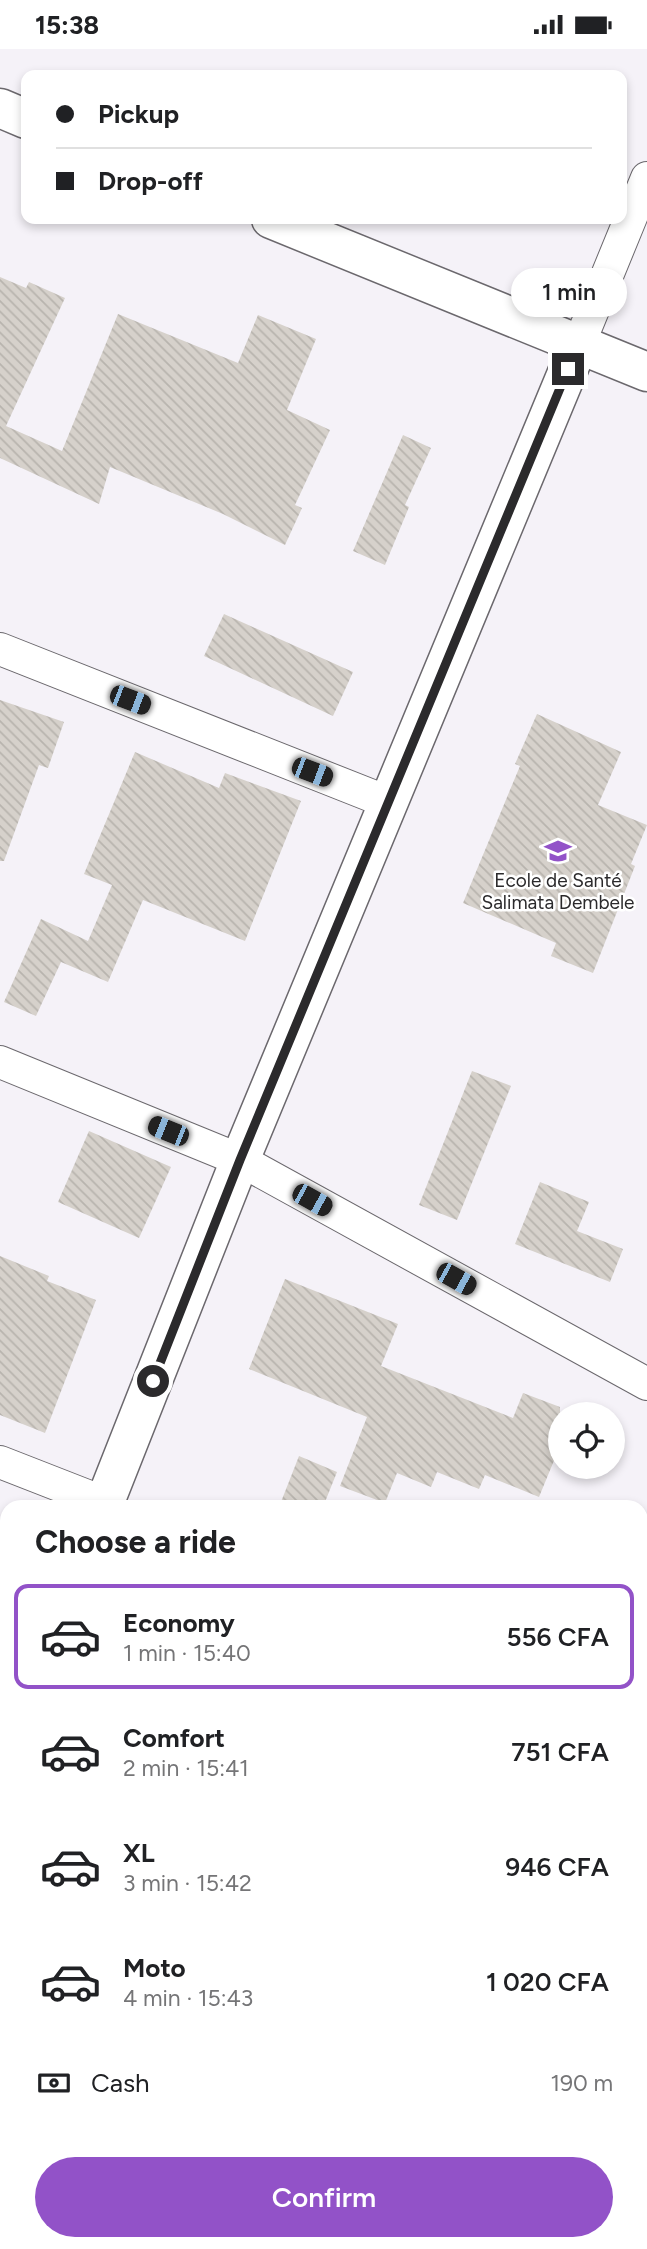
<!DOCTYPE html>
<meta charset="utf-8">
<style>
body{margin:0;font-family:Figtree,sans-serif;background:#f2f2f2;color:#202124;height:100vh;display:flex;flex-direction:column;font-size:26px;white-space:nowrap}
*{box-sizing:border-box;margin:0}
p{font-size:23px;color:#757577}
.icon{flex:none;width:38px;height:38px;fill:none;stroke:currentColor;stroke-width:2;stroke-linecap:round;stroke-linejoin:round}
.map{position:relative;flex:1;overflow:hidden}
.drawer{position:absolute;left:0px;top:1451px;width:648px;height:751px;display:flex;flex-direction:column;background:#fff;border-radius:21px 21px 0 0;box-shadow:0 4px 10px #0003}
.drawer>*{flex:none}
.guide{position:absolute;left:21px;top:21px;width:606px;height:154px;border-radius:14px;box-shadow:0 4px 10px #0003;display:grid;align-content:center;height:154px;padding:0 35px;background:#fff}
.controls{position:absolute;left:548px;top:1353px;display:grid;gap:14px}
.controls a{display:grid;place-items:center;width:77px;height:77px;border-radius:50%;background:#fff;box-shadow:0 4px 10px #0003;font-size:35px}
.end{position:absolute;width:32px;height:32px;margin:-16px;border:9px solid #2b2a2c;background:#fff;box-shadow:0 0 0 4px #fff}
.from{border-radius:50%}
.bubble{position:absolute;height:49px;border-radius:24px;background:#fff;box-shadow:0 4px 10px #0003;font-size:23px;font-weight:600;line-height:49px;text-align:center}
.car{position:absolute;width:21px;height:42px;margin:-21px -10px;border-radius:9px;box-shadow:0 0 5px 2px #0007;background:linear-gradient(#222 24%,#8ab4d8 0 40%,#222 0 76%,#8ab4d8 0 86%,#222 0)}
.guide b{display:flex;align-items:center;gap:24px;height:66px;font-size:26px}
.guide b+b{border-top:2px solid #e0e0e0}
.guide i{width:18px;height:18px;background:#202124}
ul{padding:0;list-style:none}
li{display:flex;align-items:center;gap:21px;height:105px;margin:0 14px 10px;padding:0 21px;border:4px solid transparent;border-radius:14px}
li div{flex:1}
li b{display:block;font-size:26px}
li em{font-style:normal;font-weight:600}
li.on{border-color:#9252c8}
li>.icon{width:63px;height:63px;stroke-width:1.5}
h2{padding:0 35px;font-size:32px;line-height:84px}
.pay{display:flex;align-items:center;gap:18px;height:77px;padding:0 35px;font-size:26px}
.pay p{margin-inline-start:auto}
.button{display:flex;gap:14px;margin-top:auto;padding:14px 35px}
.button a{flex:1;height:80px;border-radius:42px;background:#9252c8;color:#fff;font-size:28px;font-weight:600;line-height:80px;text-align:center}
.status{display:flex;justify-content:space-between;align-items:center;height:49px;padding:0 35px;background:#fff;direction:ltr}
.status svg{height:19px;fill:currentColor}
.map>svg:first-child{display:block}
</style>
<div class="status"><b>15:38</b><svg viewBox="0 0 49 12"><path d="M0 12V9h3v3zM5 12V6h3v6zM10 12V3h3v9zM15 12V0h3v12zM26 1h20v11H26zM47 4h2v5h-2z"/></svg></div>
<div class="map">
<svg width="647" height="2200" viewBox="0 0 647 2200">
<defs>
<pattern id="building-back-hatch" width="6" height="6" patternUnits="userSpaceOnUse" patternTransform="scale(1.75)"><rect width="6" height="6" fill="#d6d1cb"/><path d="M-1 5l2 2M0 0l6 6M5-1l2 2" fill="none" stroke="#b8b4ae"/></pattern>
</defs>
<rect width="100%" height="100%" fill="#f5f2f8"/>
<g fill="url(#building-back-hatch)">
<polygon points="0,228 26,239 29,233 65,249 6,377 62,402 118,265 238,314 258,266 316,290 287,361 330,381 295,456 302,459 285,496 223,465 110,418 99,455 0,409"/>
<polygon points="403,386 431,399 405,456 409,458 385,516 353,502"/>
<polygon points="224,565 353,623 333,667 204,607"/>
<polygon points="0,651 64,673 48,719 39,716 4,812 0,812"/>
<polygon points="537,665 621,703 598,756 647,776 631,815 635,817 593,924 551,907 556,894 463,854 520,717 515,715"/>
<polygon points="135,703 219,739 225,724 301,752 245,892 143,851 108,933 61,913 36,967 4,953 41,870 88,892 112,836 84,825"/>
<polygon points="472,1022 511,1037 457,1171 419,1156"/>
<polygon points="89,1082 171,1118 139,1189 58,1153"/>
<polygon points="540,1133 589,1153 577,1182 623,1200 610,1233 515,1195"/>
<polygon points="0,1207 49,1227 47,1232 96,1251 45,1384 0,1366"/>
<polygon points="285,1230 398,1275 381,1317 513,1369 523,1344 560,1358 560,1397 539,1448 485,1426 479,1440 437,1423 431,1438 397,1424 385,1454 340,1437 367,1368 249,1320"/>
<polygon points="299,1407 337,1423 323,1458 279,1458"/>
</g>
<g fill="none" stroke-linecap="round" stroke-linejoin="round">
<defs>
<g id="street">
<polyline points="579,295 647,129"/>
<polyline points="0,600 390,754"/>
<polyline points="0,1013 240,1111 647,1335"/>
<polyline points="0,1413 105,1454"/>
<polyline points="640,1578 647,1562"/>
<polyline points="640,1748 647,1751"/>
<polyline points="0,2036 7,2040"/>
<polyline points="361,2194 374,2200"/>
<polyline points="307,2200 309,2194"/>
</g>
<g id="secondary">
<polyline points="0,59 26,70"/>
<polyline points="271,170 647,323"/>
<polyline points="103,1458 240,1111 579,295"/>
<polyline points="0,1713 7,1696"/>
</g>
</defs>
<use href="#street" stroke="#6b686d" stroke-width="34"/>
<use href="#secondary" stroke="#6b686d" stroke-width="41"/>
<use href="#street" stroke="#fff" stroke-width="32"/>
<use href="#secondary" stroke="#fff" stroke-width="38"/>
</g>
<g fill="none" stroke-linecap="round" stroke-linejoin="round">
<polyline stroke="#2b2a2c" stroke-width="9" points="153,1332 240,1111 568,320"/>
</g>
<defs>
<symbol id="school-bare" viewBox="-9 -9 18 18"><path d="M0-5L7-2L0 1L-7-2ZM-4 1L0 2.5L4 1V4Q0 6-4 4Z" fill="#9252c8" stroke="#fff" stroke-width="2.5" paint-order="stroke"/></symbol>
</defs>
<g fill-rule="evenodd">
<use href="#school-bare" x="539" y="783" width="38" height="38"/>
</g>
<g text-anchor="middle" stroke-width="5" stroke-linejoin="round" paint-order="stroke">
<g font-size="19" fill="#2b2a2c" stroke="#fff">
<text x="558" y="838">Ecole de Santé<tspan x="558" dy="22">Salimata Dembele</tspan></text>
</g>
</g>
</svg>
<div class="controls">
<a><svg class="icon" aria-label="locate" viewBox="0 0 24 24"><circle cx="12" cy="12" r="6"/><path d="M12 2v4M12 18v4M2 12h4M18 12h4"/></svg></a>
</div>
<i class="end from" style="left:153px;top:1332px"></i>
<i class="end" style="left:568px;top:320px"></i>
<div class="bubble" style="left:511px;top:219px;width:116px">1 min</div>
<i class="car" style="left:130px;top:651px;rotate:111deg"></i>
<i class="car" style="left:312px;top:723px;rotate:111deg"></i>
<i class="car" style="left:168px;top:1082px;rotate:292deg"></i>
<i class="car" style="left:312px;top:1151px;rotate:119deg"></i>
<i class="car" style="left:456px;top:1230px;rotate:119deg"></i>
<div class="guide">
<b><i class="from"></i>Pickup</b>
<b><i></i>Drop-off</b>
</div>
<section class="drawer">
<h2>Choose a ride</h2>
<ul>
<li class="on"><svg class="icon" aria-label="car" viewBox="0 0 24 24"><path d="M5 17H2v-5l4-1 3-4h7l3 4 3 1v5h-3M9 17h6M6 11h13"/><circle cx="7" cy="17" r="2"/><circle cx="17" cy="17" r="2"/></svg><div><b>Economy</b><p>1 min · 15:40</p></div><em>556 CFA</em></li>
<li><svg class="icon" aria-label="car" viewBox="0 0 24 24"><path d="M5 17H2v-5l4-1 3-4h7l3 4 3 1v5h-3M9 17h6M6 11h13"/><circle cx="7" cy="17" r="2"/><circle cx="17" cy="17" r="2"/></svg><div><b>Comfort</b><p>2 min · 15:41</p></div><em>751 CFA</em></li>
<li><svg class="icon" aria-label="car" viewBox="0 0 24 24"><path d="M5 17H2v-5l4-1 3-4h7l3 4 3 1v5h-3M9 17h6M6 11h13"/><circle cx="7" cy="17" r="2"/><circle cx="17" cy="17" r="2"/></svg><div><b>XL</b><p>3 min · 15:42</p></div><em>946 CFA</em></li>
<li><svg class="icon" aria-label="car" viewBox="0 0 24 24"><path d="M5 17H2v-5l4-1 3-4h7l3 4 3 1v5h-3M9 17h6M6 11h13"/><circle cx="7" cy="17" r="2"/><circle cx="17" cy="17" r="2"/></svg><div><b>Moto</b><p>4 min · 15:43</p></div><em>1 020 CFA</em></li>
</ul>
<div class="pay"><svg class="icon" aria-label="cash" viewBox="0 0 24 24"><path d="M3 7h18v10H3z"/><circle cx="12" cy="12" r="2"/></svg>Cash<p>190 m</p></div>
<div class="button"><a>Confirm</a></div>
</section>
</div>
